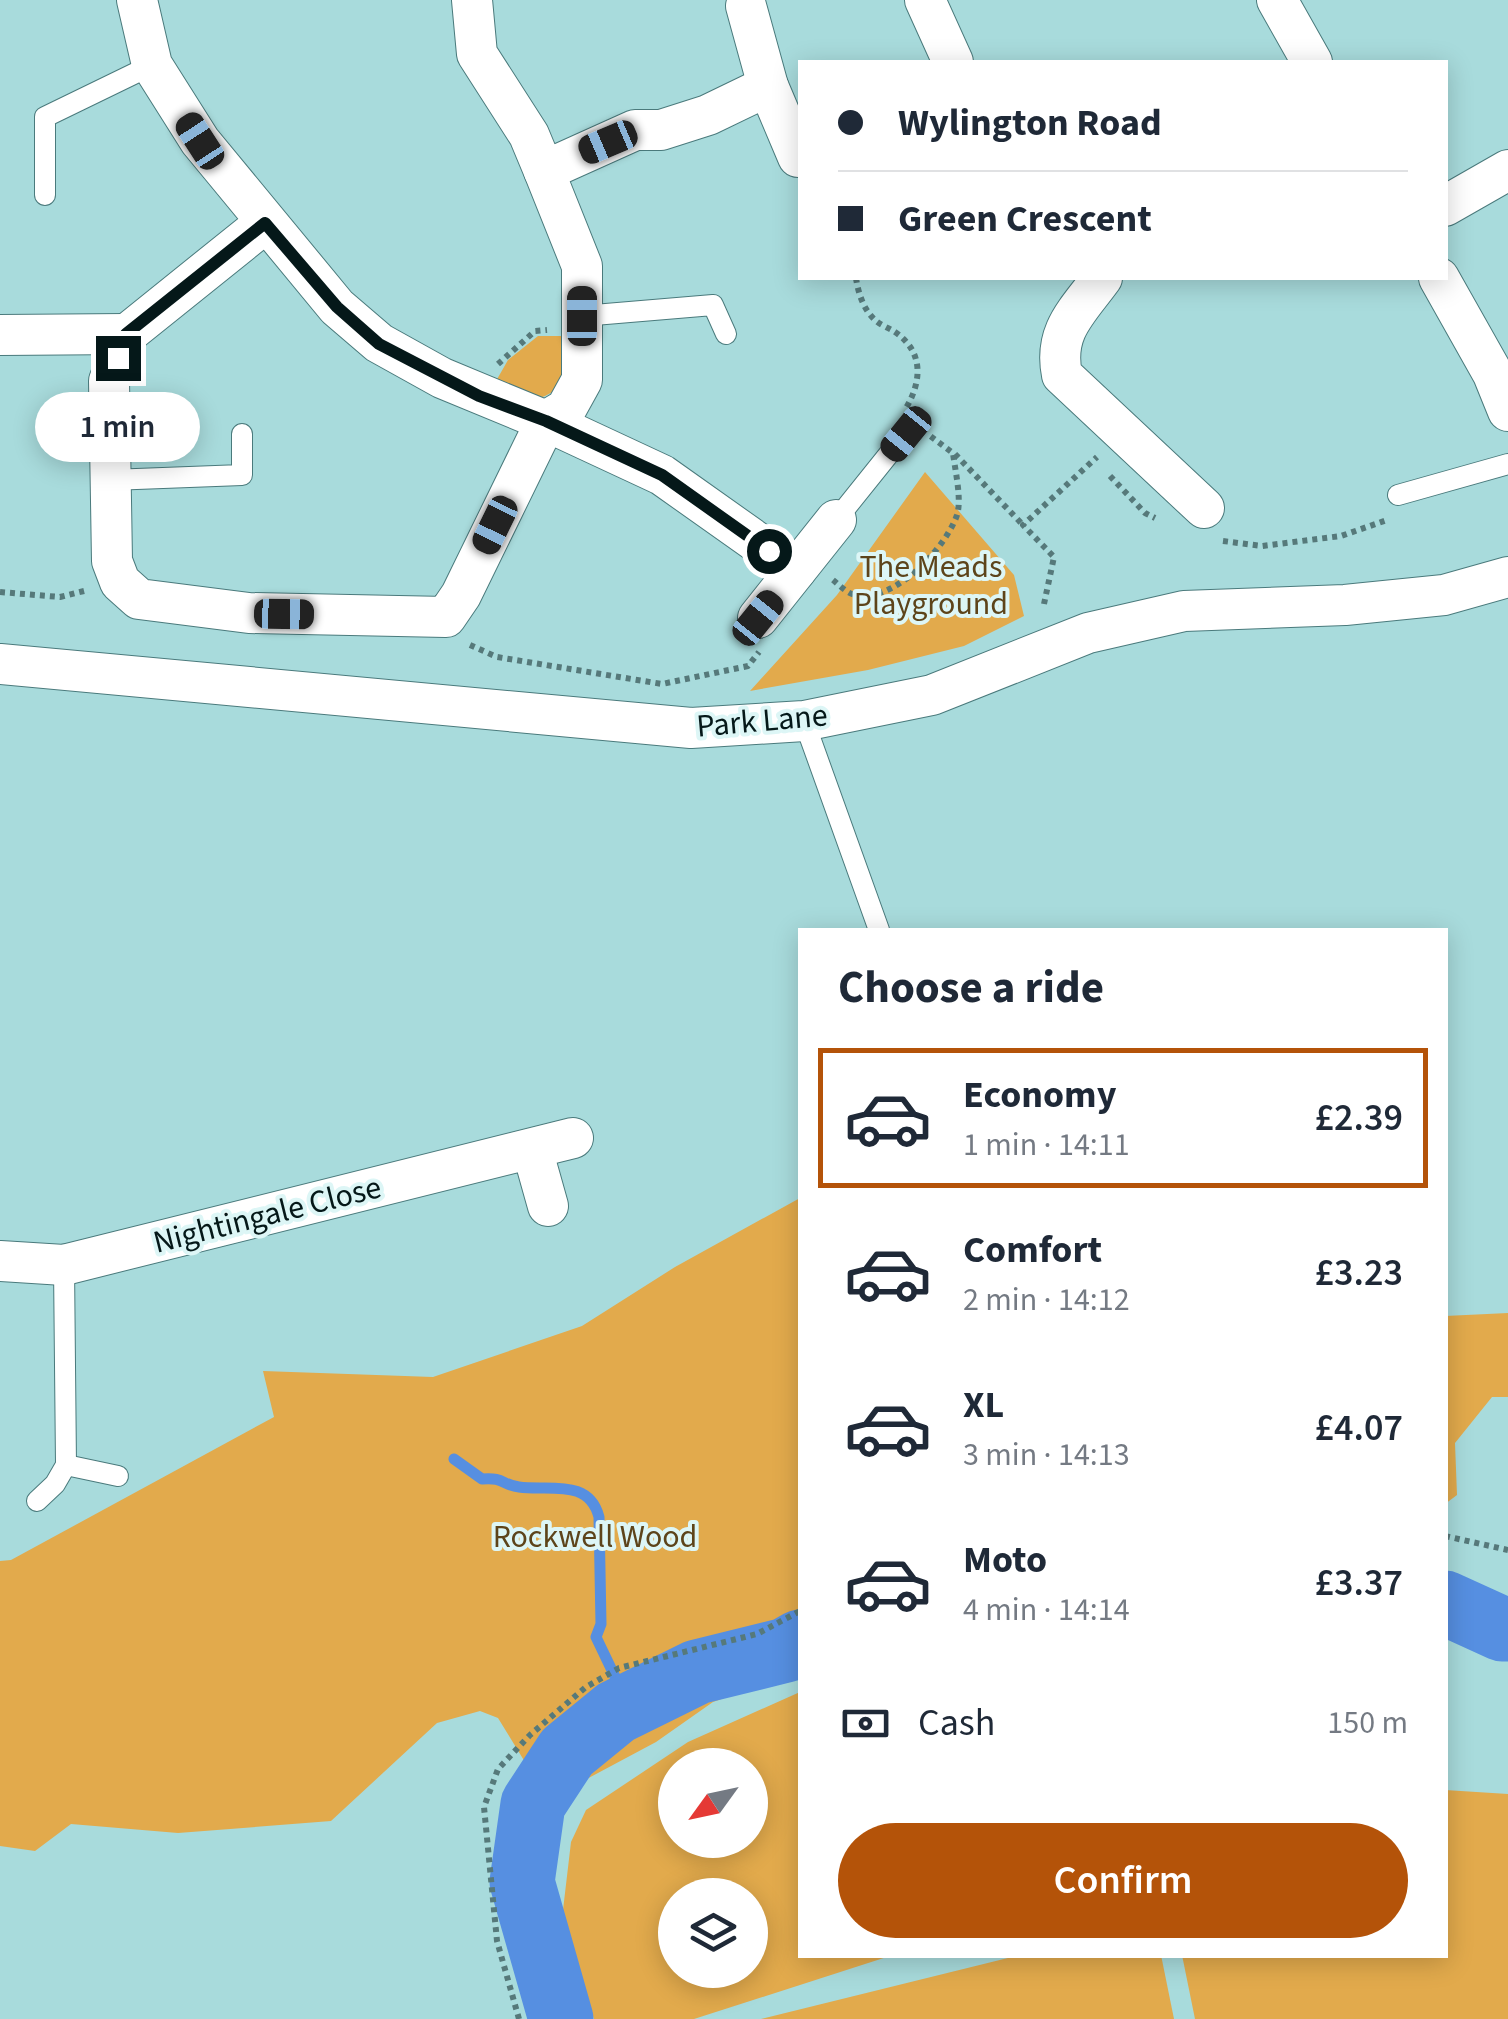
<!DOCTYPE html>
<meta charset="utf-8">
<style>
body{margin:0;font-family:"Source Sans 3",sans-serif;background:#f6f6f7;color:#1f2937;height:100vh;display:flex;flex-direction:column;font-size:38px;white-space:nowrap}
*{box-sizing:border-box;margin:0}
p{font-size:32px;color:#747a83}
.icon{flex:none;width:55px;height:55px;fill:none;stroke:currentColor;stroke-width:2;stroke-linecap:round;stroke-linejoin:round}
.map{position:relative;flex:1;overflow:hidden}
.drawer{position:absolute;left:798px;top:928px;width:650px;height:1030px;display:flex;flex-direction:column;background:#fff;border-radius:0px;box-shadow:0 5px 25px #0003}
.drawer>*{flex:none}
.guide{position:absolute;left:798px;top:60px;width:650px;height:220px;border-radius:0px;box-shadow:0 5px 25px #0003;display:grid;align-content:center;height:220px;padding:0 40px;background:#fff}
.needle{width:65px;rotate:237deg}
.controls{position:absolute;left:658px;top:1748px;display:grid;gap:20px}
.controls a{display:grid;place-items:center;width:110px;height:110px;border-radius:50%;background:#fff;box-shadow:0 5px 25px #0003;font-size:50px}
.end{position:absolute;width:45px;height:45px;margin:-22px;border:12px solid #051819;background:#fff;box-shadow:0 0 0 5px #fff}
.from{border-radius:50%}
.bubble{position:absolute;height:70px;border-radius:35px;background:#fff;box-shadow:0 5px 25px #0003;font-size:32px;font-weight:600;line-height:70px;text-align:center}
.car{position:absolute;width:30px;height:60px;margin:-30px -15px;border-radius:12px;box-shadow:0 0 8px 2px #0007;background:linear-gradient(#222 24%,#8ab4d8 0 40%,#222 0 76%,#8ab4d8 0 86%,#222 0)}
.guide b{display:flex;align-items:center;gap:35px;height:95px;font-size:38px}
.guide b+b{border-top:2px solid #e0e1e3}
.guide i{width:25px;height:25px;background:#1f2937}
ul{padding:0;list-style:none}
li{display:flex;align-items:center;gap:30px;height:140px;margin:0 20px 15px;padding:0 20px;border:5px solid transparent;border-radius:0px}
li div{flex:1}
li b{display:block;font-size:38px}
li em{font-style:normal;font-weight:600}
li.active{border-color:#b45309}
li>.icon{width:90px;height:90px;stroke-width:1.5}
h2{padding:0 40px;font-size:45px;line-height:120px}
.pay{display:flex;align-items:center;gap:25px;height:110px;padding:0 40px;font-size:38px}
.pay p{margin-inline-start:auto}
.button{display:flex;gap:20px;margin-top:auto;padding:20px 40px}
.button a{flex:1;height:115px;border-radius:60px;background:#b45309;color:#fff;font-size:40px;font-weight:600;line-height:115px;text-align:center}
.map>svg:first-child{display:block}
</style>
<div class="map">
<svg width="1508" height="2019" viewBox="0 0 1508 2019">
<rect width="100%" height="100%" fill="#a8dbdc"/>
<g fill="#e2aa4c" fill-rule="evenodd">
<path d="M538 336H568L561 386C534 407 522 399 492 388L508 360Z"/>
<polygon points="925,472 1014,575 1024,616 964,646 868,670 750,691 837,595"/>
<polygon points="800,1198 800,1671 713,1702 656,1742 583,1781 528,1767 498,1718 480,1711 437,1723 331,1821 178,1833 71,1824 35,1851 0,1846 0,1561 11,1560 274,1417 263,1371 433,1377 582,1326 675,1267"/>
<polygon points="1508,1313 1508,1397 1492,1397 1455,1443 1457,1495 1445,1504 1445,1316"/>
<path d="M800 1692V1955H893L694 2019H594L561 1927 571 1842 586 1810 688 1742ZM750 1765V1840H675V1765ZM750 1895V1970H675V1895Z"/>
<polygon points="1445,1790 1508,1794 1508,2019 1195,2019 1182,1955 1445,1955"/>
<polygon points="1020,1955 1161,1955 1174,2019 761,2019"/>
</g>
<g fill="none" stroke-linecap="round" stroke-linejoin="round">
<path stroke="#568fe1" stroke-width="11" d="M454 1459 482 1479C504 1477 502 1485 519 1487 549 1491 589 1478 599 1517L601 1624 596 1637 629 1706"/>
<g stroke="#568fe1" stroke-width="65">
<polyline points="1445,1603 1502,1629 1508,1629"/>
<polyline points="561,2019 522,1882 533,1804 567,1752 616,1712 697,1672 786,1650 800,1642"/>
</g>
<defs>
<g id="service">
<polyline points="45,195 45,117 152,65"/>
<polyline points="582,316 713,305 726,334"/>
<polyline points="110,480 242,475 242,434"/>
<polyline points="1398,495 1508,464"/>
<polyline points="836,520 905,434"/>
<polyline points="804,721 879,930"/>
<polyline points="66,1465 118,1476"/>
<polyline points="37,1501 55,1484 66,1465 64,1265"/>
</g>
<g id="minor">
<polyline points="137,0 152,65 200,141 337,307 379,343 442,378 546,421 662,475 796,570"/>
<polyline points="472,0 477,54 529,135 544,171 635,130 661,130 708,115 768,86"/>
<polyline points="925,0 953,62"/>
<polyline points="1277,0 1312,62"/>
<polyline points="746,6 768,86 798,157"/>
<polyline points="1445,206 1508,170"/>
<polyline points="265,223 127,334 109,381 112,561 120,582 139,599 249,613 446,617 461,595 546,421 566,409 582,380 582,266 544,171"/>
<path d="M1102 278C1078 311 1053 331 1062 375L1204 508"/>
<polyline points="1439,278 1493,374 1508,411"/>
<polyline points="0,335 127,334"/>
<polyline points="758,618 836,520"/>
<polyline points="0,664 691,728 804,721 932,695 1088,633 1184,611 1345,605 1444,595 1508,577"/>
<polyline points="532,1149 548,1206"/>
<polyline points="0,1261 64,1265 573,1138"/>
</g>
</defs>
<use href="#service" stroke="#4a7a7c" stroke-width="22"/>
<use href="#minor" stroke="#4a7a7c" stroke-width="42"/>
<g stroke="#56797a" stroke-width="6" stroke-dasharray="5 5" stroke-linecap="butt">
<path d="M856 278C858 292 863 309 875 320 880 325 889 328 895 332 924 352 922 381 906 408"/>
<polyline points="498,364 535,331 547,330"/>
<polyline points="955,454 1023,525"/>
<polyline points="1110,476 1145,513 1155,518"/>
<polyline points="1223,541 1262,546 1341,536 1387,520"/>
<path d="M833 580C838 584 846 592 852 594 891 607 946 548 957 515 962 499 955 470 953 453L929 435"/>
<polyline points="0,592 60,597 88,590"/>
<polyline points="1044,604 1054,557 1023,525 1097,457"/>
<polyline points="470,645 497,657 662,684 748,666 759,652"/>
<polyline points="1445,1536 1508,1550"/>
<polyline points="519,2019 497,1941 484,1807 498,1769 530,1735 586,1687 619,1668 757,1634 800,1611"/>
</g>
<use href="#service" stroke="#fff" stroke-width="20"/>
<use href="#minor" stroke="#fff" stroke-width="40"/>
</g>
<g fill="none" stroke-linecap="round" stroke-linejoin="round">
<polyline stroke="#051819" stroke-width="12" points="118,358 126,334 265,223 337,307 379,344 479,396 546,421 662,475 769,551"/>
</g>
<g text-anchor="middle" stroke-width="8" stroke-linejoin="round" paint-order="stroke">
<g font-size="32" fill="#5d441a" stroke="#ddf6f6">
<text x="931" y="577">The Meads<tspan x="931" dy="37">Playground</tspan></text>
<text x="595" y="1547">Rockwell Wood</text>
</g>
<g font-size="32" fill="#051819" stroke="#ddf6f6">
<text transform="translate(762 720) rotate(-5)" y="11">Park Lane</text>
<text transform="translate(267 1214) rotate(-14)" y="11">Nightingale Close</text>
</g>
</g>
</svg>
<div class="controls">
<a><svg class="needle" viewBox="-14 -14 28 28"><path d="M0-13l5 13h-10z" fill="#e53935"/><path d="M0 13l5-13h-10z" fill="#747a83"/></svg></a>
<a><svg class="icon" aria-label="layers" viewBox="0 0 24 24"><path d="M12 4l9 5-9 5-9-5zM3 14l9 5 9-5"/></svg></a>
</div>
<i class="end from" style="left:769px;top:551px"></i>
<i class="end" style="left:118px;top:358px"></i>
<div class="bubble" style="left:35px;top:392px;width:165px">1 min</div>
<i class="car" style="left:200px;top:141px;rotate:327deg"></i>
<i class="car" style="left:608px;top:142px;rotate:247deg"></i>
<i class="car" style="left:582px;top:316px;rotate:0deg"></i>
<i class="car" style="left:906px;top:434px;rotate:219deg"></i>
<i class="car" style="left:495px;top:525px;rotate:206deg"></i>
<i class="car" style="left:284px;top:614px;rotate:91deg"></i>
<i class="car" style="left:758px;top:618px;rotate:39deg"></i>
<div class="guide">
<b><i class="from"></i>Wylington Road</b>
<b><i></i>Green Crescent</b>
</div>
<section class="drawer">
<h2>Choose a ride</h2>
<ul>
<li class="active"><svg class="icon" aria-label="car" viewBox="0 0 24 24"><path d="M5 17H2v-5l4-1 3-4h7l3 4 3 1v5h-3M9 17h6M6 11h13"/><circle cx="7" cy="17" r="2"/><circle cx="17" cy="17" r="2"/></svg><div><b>Economy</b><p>1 min · 14:11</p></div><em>£2.39</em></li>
<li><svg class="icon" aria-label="car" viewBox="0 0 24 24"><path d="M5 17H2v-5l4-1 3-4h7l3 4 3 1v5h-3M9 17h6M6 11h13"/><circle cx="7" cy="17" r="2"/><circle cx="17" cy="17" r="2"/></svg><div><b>Comfort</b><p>2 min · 14:12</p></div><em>£3.23</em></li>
<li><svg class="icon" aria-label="car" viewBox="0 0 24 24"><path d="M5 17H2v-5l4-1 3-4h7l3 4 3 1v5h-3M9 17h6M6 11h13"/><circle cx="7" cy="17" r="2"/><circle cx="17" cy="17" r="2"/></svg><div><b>XL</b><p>3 min · 14:13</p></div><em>£4.07</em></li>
<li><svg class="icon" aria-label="car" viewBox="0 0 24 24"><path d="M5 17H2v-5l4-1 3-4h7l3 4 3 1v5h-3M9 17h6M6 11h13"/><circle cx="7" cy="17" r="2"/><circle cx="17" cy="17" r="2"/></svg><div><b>Moto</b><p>4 min · 14:14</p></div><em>£3.37</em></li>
</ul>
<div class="pay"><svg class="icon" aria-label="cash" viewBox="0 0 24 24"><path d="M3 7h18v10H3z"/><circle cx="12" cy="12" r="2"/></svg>Cash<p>150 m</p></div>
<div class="button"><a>Confirm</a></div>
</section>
</div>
